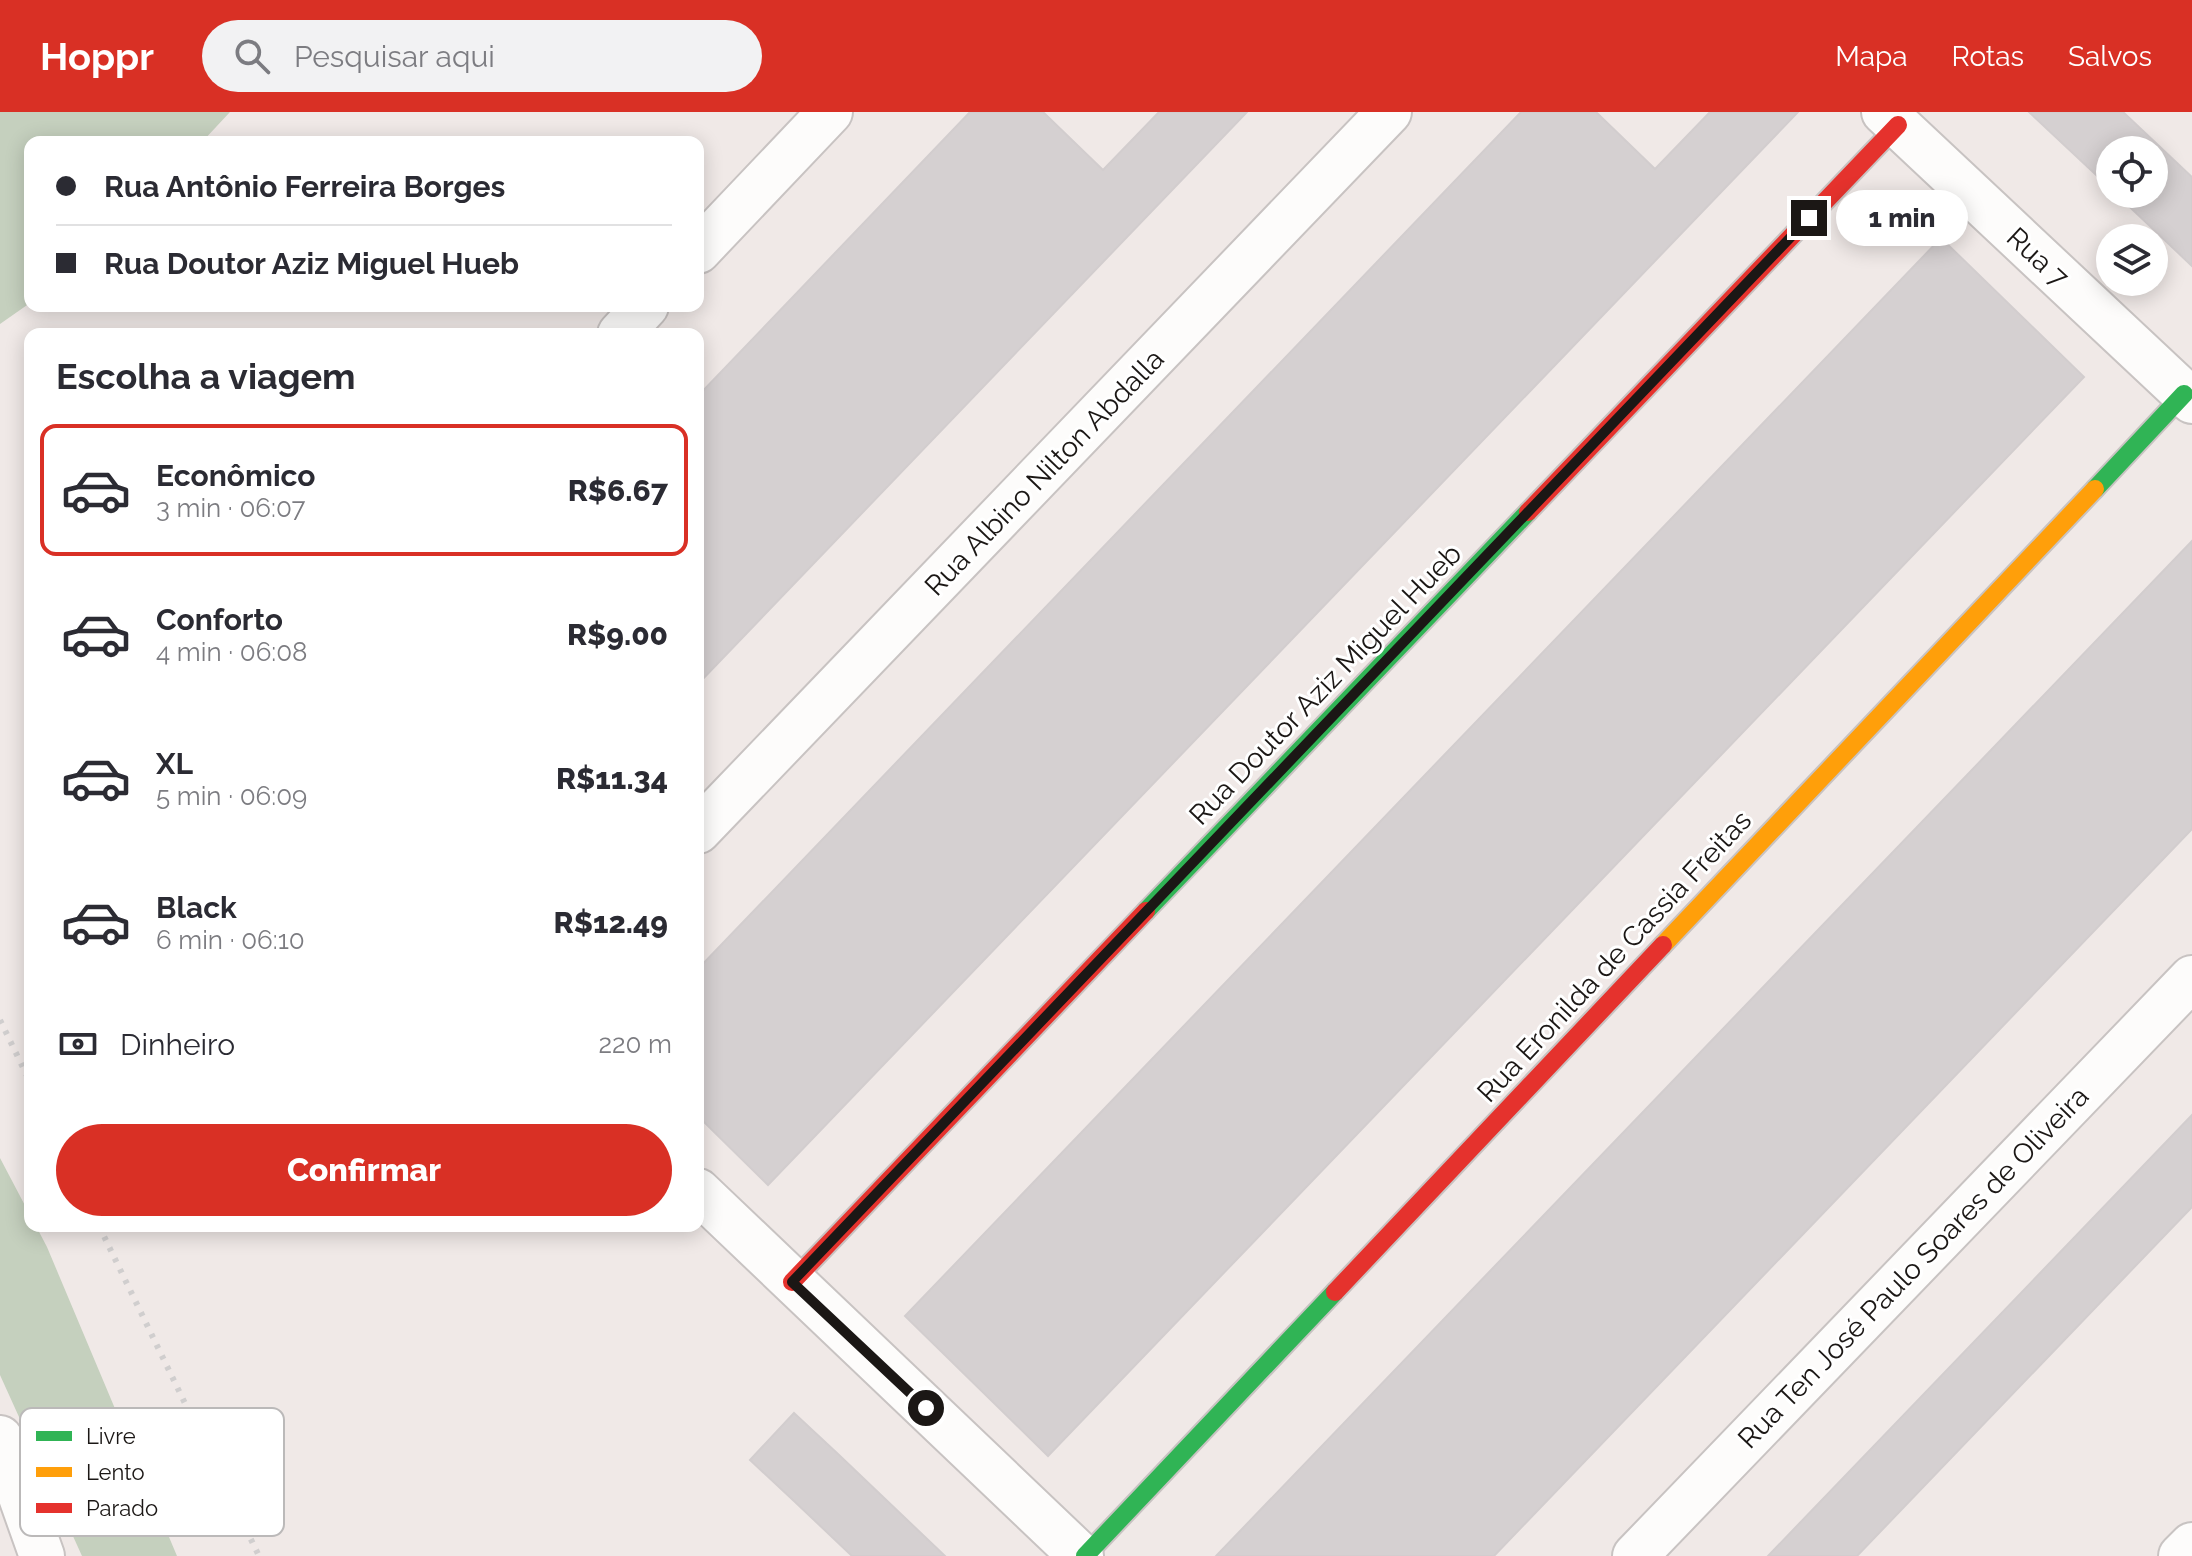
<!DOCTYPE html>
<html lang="pt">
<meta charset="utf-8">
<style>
body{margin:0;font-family:Raleway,sans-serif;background:#f2f2f3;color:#2b2b33;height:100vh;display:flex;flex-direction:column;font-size:30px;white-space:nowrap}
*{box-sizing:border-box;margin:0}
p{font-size:26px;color:#7c7c81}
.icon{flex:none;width:44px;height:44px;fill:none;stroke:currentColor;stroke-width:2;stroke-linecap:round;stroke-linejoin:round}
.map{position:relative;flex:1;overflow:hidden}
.drawer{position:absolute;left:24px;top:216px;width:680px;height:904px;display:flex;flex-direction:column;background:#fff;border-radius:16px;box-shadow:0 4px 20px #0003}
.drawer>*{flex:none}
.banner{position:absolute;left:24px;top:24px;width:680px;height:176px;border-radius:16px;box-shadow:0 4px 20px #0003;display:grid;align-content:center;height:176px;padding:0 32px;background:#fff}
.buttons{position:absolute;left:2096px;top:24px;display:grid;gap:16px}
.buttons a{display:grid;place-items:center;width:72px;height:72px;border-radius:50%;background:#fff;box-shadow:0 4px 20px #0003;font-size:40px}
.end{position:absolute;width:36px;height:36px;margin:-18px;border:10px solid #1b1715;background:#fff;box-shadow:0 0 0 4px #fff}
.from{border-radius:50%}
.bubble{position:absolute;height:56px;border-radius:28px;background:#fff;box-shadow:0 4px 20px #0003;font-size:26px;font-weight:800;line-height:56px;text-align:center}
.banner b{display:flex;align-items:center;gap:28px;height:76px;font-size:30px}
.banner b+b{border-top:2px solid #e1e1e2}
.banner i{width:20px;height:20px;background:#2b2b33}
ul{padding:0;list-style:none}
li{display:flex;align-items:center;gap:24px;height:132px;margin:0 16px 12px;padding:0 16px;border:4px solid transparent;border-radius:16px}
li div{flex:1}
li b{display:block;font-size:30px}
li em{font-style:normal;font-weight:800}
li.on{border-color:#d93025}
li>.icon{width:72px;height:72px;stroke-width:1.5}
h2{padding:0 32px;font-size:36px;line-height:96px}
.pay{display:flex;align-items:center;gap:20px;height:88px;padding:0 32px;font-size:30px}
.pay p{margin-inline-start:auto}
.action{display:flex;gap:16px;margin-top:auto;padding:16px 32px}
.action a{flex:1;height:92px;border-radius:48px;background:#d93025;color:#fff;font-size:32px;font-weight:800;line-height:92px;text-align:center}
header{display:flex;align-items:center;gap:48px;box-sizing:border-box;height:112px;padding:0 40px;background:#d93025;color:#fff}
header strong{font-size:38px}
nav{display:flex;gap:44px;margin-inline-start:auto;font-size:28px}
.search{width:560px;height:72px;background:#f2f2f3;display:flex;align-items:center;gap:20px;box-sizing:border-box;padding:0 28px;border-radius:44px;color:#7c7c81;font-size:30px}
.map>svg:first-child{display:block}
</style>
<header>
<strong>Hoppr</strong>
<div class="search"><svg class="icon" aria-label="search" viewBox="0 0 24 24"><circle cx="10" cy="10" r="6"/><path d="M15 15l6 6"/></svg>Pesquisar aqui</div>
<nav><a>Mapa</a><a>Rotas</a><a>Salvos</a></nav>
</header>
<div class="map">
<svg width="2192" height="1444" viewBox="0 0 2192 1444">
<rect width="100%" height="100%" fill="#f0e9e7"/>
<g fill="#c5d0be">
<polygon points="0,0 230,0 202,30 30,30 30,191 0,212"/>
<polygon points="0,1046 30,1103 30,1114 36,1114 47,1135 177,1444 82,1444 0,1263"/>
</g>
<g fill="#d5d0d1" stroke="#d2cdce" stroke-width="2">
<polygon points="970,0 1043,0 1103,58 1159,0 1247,0 698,572 698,284"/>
<polygon points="1521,0 1596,0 1655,57 1710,0 1798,0 768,1073 698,1004 698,857"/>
<polygon points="2029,0 2123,0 2158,33 2192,65 2192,154 2116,82 2154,82 2154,38 2110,38 2110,76"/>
<polygon points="1941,126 2084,265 1048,1344 905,1204"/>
<polygon points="2192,429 2192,717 1494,1444 1216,1444"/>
<polygon points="2192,1003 2192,1095 1857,1444 1768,1444"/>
<polygon points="794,1301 838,1342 945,1444 852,1444 794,1389 750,1348"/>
</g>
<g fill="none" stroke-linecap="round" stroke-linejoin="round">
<defs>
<g id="street">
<polyline points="1884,0 2192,289"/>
<polyline points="698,139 830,0"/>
<polyline points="620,222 646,194"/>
<polyline points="698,719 1389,0"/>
<polyline points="698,1079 1081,1444"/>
<polyline points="0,1326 42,1444"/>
<polyline points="1635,1444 2192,866"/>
<polyline points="2181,1444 2192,1433"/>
</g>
<g id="fast">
<polyline points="2095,377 2184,282"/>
<polyline points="1146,799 1528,400"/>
<polyline points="1085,1444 1335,1180"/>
</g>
<polyline id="slow" points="1663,833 2095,377"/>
<g id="jam">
<polyline points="1528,400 1898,13"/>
<polyline points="792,1170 1146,799"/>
<polyline points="1335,1180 1663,833"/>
</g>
</defs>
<use href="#street" stroke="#c8c3c2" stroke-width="48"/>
<use href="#fast" stroke="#c8c3c2" stroke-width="22"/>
<use href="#slow" stroke="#c8c3c2" stroke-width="22"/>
<use href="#jam" stroke="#c8c3c2" stroke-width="22"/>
<use href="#street" stroke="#fdfcfb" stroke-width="44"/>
<use href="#fast" stroke="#30b455" stroke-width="18"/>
<use href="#slow" stroke="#ff9f0a" stroke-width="18"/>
<use href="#jam" stroke="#e5322d" stroke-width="18"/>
<g stroke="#d0cece" stroke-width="6" stroke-dasharray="4 8" stroke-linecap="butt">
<polyline points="0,908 30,970"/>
<polyline points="99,1114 259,1444"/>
</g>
</g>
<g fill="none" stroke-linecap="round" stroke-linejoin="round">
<polyline stroke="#1b1715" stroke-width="10" points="926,1296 792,1170 1809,106"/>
</g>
<g text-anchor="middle" stroke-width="6" stroke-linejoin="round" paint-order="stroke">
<g font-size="28" fill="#1b1715" stroke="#fff">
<text transform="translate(2038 145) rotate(43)" y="10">Rua 7</text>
<text transform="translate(1044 360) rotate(-46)" y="10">Rua Albino Nilton Abdalla</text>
<text transform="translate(1325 572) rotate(-46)" y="10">Rua Doutor Aziz Miguel Hueb</text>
<text transform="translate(1614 844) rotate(-47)" y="10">Rua Eronilda de Cassia Freitas</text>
<text transform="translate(1913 1155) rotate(-46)" y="10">Rua Ten José Paulo Soares de Oliveira</text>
</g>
</g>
<rect x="20" y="1296" width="264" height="128" rx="12" fill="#fff" stroke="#bbb9b9" stroke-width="2"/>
<rect x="36" y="1319" width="36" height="10" fill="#30b455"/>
<rect x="36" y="1355" width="36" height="10" fill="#ff9f0a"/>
<rect x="36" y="1391" width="36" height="10" fill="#e5322d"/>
<g font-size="22" fill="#1b1715">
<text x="86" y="1332">Livre</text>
<text x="86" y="1368">Lento</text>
<text x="86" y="1404">Parado</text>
</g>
</svg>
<div class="buttons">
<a><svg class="icon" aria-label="locate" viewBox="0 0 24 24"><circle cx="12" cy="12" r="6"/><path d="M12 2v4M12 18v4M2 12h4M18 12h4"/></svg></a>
<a><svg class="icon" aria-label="layers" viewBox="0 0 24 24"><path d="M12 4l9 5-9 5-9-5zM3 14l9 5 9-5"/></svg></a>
</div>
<i class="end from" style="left:926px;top:1296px"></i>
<i class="end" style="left:1809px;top:106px"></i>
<div class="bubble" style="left:1836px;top:78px;width:132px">1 min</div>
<div class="banner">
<b><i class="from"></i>Rua Antônio Ferreira Borges</b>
<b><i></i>Rua Doutor Aziz Miguel Hueb</b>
</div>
<section class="drawer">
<h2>Escolha a viagem</h2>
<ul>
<li class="on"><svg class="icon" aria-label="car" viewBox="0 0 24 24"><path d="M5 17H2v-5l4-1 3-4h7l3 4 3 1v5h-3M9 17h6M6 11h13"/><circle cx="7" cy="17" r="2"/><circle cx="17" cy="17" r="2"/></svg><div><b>Econômico</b><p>3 min · 06:07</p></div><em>R$6.67</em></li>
<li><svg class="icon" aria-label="car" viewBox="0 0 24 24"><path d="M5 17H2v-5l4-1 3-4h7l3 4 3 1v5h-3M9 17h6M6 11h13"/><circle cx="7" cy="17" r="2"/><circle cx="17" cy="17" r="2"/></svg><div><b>Conforto</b><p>4 min · 06:08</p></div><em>R$9.00</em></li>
<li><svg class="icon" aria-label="car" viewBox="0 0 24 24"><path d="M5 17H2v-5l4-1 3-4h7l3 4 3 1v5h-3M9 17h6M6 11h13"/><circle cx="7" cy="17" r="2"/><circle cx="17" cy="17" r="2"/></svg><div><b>XL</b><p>5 min · 06:09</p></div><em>R$11.34</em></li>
<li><svg class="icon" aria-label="car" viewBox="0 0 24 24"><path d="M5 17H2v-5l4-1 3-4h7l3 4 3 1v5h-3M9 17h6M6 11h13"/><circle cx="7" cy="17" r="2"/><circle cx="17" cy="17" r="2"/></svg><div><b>Black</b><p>6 min · 06:10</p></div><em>R$12.49</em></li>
</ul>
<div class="pay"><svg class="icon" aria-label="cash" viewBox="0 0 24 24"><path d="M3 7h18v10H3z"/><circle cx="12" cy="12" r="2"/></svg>Dinheiro<p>220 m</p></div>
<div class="action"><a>Confirmar</a></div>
</section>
</div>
